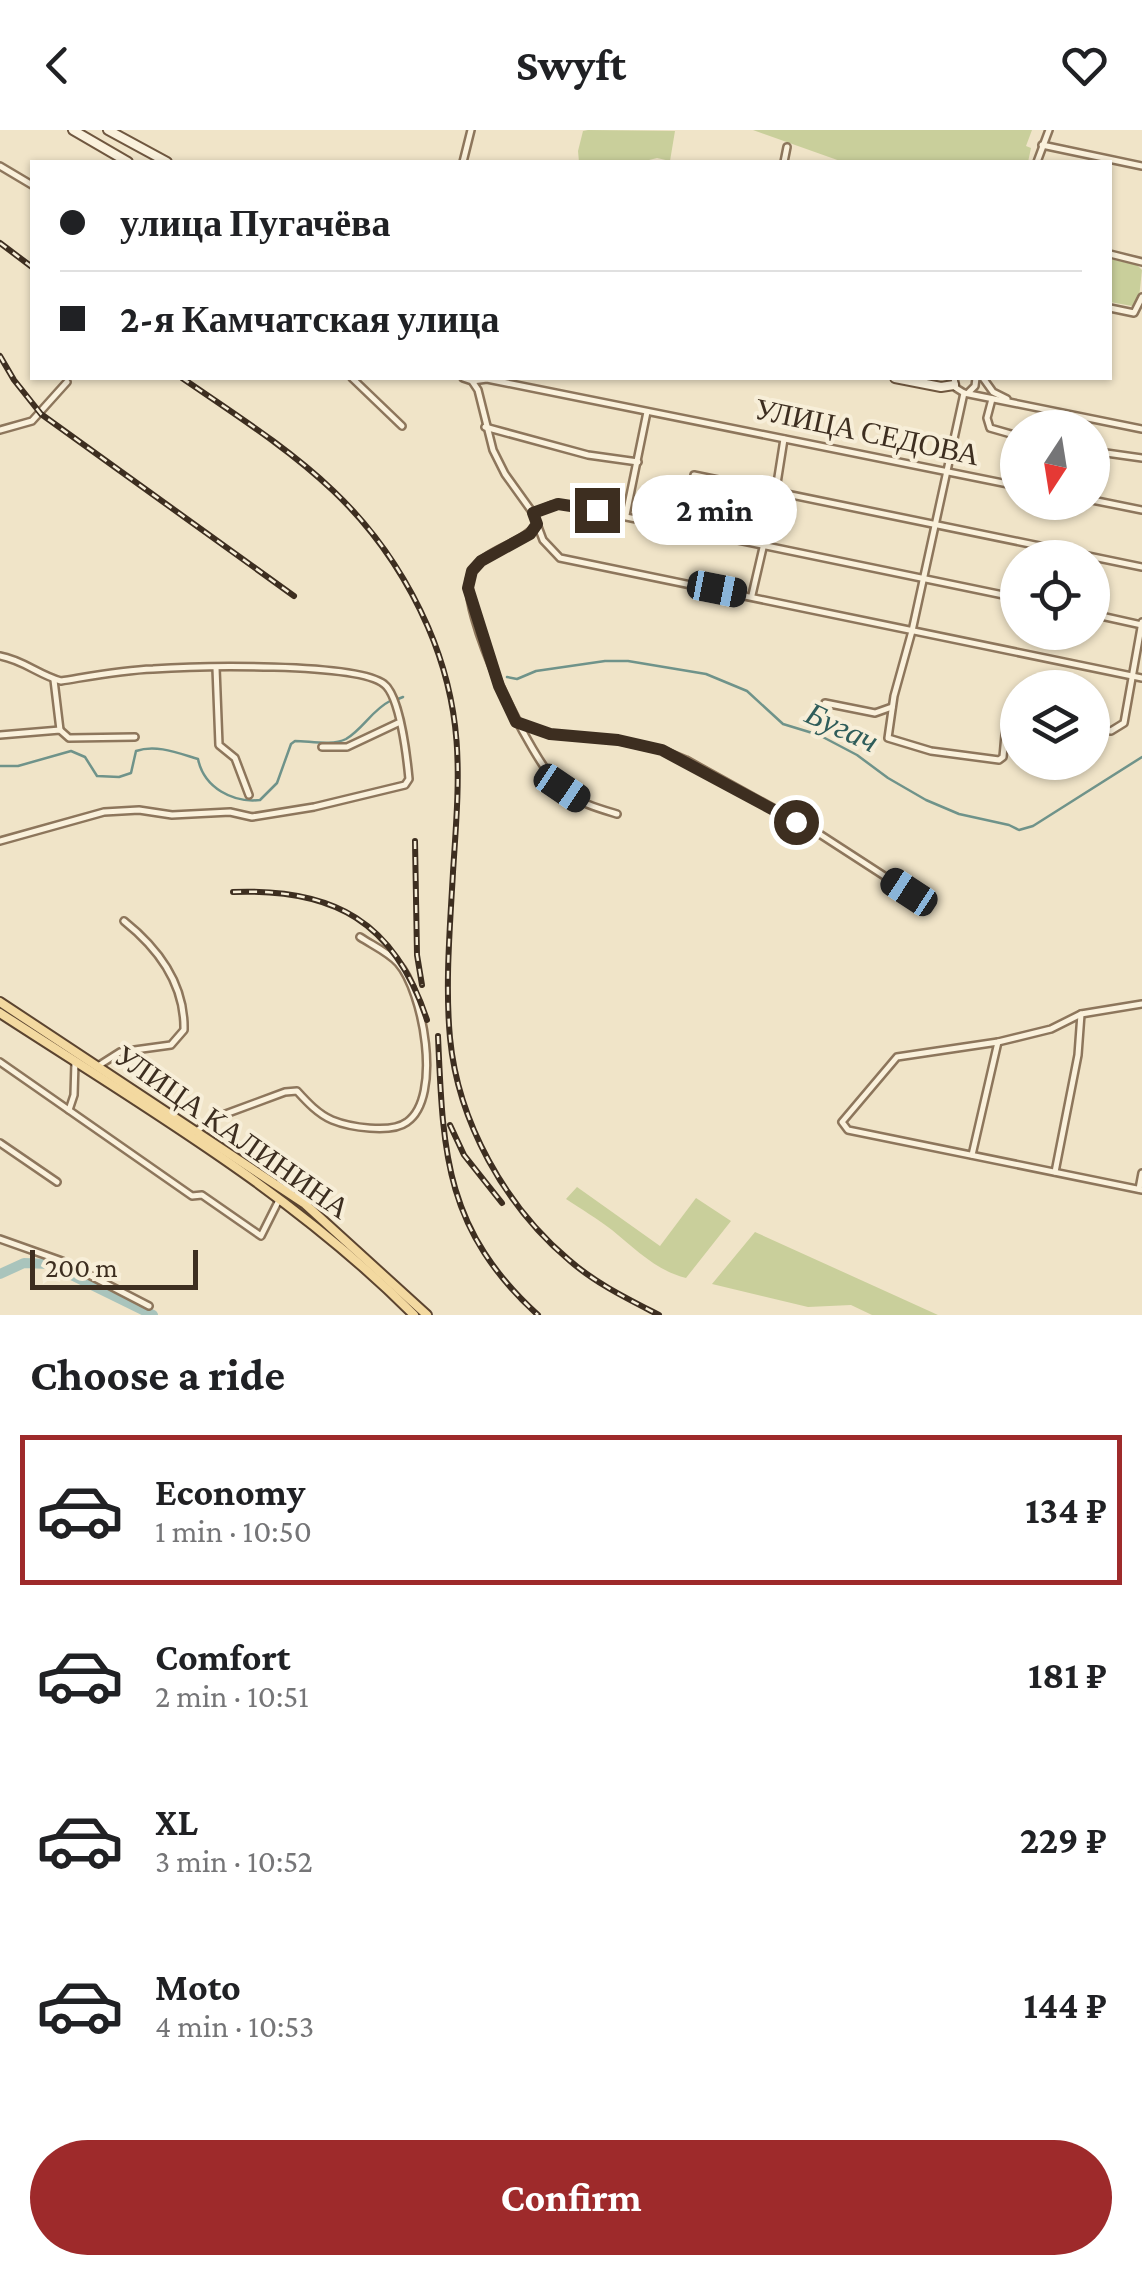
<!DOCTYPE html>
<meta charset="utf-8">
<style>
body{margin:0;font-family:"Crimson Pro",serif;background:#f6f6f6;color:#202124;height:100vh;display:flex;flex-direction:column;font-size:38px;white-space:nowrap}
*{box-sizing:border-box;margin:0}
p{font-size:32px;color:#757577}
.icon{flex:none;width:55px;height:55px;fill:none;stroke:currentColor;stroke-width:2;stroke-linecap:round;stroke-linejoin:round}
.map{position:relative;height:1185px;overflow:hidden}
.side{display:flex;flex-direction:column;background:#fff;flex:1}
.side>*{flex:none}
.hud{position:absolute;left:30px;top:30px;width:1082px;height:220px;border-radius:0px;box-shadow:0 2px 8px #0004;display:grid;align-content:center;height:220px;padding:0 30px;background:#fff}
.needle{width:65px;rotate:192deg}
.fabs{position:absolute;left:1000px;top:280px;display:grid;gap:20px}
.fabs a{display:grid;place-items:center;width:110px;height:110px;border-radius:50%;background:#fff;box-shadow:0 2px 8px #0004;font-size:50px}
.scale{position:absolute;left:30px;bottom:25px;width:168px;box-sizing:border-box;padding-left:10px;border:5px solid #3d2e20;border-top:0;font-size:28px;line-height:35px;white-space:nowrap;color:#3d2e20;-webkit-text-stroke:8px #f7eed8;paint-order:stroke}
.end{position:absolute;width:45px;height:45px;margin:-22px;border:12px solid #3d2e20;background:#fff;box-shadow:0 0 0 5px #fff}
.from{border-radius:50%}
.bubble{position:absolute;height:70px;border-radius:35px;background:#fff;box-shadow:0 2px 8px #0004;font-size:32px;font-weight:700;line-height:70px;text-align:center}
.car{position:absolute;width:30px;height:60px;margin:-30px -15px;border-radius:12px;box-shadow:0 0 8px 2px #0007;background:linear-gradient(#222 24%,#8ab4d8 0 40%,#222 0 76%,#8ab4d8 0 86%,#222 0)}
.hud b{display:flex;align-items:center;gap:35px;height:95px;font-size:38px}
.hud b+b{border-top:2px solid #e0e0e0}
.hud i{width:25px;height:25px;background:#202124}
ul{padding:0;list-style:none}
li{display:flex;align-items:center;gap:30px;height:150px;margin:0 20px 15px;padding:0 10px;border:5px solid transparent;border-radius:0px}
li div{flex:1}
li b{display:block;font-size:38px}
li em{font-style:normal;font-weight:700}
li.active{border-color:#9e2a2b}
li>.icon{width:90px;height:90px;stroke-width:1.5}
h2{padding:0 30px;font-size:45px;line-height:120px}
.cta{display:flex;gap:20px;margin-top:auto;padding:20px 30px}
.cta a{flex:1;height:115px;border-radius:60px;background:#9e2a2b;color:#fff;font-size:40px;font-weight:700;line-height:115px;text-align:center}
header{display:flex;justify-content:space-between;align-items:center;height:130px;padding:0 30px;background:#fff;font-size:45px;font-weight:700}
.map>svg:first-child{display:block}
</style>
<header><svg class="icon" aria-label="back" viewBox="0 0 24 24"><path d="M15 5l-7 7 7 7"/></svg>Swyft<svg class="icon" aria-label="heart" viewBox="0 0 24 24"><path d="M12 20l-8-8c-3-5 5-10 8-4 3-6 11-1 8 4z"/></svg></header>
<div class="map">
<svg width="1142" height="1185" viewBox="0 0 1142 1185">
<rect width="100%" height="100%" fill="#f0e4c8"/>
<g fill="#c9cf9b">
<polygon points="588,0 675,1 670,31 657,28 641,32 579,32 578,21 583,1"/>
<polygon points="753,0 1032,0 1026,16 1031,18 1028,32 843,32"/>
<polygon points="1110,129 1137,135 1142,140 1139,168 1132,176 1110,172"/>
<path d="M577 1057 660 1116 696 1068 731 1091 686 1148C657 1141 635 1119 612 1100 598 1089 581 1079 566 1069Z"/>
<polygon points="755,1102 938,1185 872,1185 851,1175 808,1177 712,1154"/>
</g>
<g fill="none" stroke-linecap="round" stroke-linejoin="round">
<g stroke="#6f938a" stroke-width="2.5">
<polyline points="507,547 517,549 536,541 605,531 628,531 706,544 747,561 783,594 819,605 857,625 888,648 926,670 959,684 1009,695 1019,700 1033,696 1142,627"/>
<polyline points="398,569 403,567"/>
<path d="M0 636H18L71 621 85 627 97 646 119 647 131 643 136 621C156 614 178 623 198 629 204 658 233 673 260 670L277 653 291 614 295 611C310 611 332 616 346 609 363 599 372 580 390 571"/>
</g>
<polyline stroke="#a9c4bc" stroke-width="10" points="0,1144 24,1133 49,1134 153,1185"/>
<defs>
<g id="street">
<polyline points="1042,15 1142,36"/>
<polyline points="463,32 471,0"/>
<polyline points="784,32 787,17"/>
<polyline points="1037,32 1049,0"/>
<polyline points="0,36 32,55"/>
<polyline points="1110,124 1142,132"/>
<polyline points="1110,178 1134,183 1142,167"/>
<polyline points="352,248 402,296"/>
<polyline points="463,248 472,251 478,260 493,320 505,344 533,383 543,410 560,428 1142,548"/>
<polyline points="954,248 956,258 964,263 1142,299"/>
<polyline points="983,248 993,262 1007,269"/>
<polyline points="472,251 487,249 1018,356"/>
<polyline points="969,262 975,256 976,248"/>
<polyline points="964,263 912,501 894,566 888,608 931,621 999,630 1003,627 1007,583 1018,582"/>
<polyline points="992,269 987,288 990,298 1018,306"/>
<polyline points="485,297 588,325 638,332"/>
<polyline points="0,300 32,291 67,252"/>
<polyline points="1092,321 1142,328"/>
<polyline points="694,345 1142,437"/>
<polyline points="1092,370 1142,380"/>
<polyline points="533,383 552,375 568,375 1018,468"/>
<polyline points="626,385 647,282"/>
<path d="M537 394C521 416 482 419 471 444 456 478 532 633 562 659 579 673 597 678 617 684"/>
<polyline points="752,465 775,366 784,309"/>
<polyline points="1092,484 1142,495"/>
<path d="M0 526C23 530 39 545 61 551 92 546 122 540 153 539 195 536 356 532 384 554 400 566 407 628 409 649L405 655 314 677 252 687 230 682 172 685 139 680 104 682 0 711"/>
<polyline points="216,538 219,615 235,628 249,665"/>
<polyline points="54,550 60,600"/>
<polyline points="825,573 875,583 892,577"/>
<polyline points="516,592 550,604 617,610 662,620 686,630 818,703 909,762"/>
<polyline points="1092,598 1111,601 1124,593 1142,492"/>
<polyline points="0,605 60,600 69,608 135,607"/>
<polyline points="322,617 347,617 398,593"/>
<polyline points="1142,874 1081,884 1051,899 998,912 897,927 842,992 848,1000 1142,1060"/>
<polyline points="0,932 192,1066 202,1065 261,1106 279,1070"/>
<path d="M98 936 120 922 171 915 184 900C185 854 159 819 124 791"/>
<polyline points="69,980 74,965 75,932"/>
<path d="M198 1000 212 989 285 962 297 961C307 972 318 984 332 990 349 997 391 1004 407 992 443 967 423 861 398 833 388 822 372 815 360 807"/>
<polyline points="0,1013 57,1052"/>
<polyline points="972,1025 998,912"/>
<polyline points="1055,1042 1078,925 1081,884"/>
<polyline points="1139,1059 1142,1043"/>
<polyline points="0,1109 62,1131 149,1176"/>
</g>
<g id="secondary">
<polyline points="73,0 128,32"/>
<polyline points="108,0 167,32"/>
<polyline points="895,248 941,257 954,255"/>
</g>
<g id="primary">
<polyline points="0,872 305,1074 427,1185"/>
<path d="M0 883C143 976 293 1063 414 1185"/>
</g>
</defs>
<use href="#street" stroke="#8d765c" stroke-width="10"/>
<use href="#secondary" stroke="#6f573f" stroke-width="12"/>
<use href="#primary" stroke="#5b4430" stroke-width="12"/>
<use href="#street" stroke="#faf1dc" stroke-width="5"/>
<use href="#secondary" stroke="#faf1dc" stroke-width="8"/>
<use href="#primary" stroke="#f3d9a0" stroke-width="8"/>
<defs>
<g id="rail">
<polyline points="0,113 32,137"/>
<polyline points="0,226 14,250 41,284 294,466"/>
<path d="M182 248C289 321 373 371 428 497 466 585 459 650 453 742 450 797 445 854 450 908 458 992 505 1076 569 1130 595 1153 628 1169 659 1185"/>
<polyline points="415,711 417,825 422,855"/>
<path d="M233 762C334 758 395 792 427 890"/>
<path d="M438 906C443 1024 445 1100 538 1185"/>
<polyline points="450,995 464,1025 502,1073"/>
</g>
</defs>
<use href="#rail" stroke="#3d2e20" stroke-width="6"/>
<use href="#rail" stroke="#f7eed8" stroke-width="2.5" stroke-dasharray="8" stroke-linecap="butt"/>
</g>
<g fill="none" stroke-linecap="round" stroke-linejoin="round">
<polyline stroke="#3d2e20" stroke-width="12" points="597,380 558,374 533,383 537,394 530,404 481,431 472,441 468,458 499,556 516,592 550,604 618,610 662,620 796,692"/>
</g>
<g text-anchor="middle" stroke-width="8" stroke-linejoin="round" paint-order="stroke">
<g font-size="30" fill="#3d2e20" stroke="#f7eed8">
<text transform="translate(867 302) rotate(12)" y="10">УЛИЦА СЕДОВА</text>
<text transform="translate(232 1002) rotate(35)" y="10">УЛИЦА КАЛИНИНА</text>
</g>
<g font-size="32" font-style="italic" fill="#2f5d5a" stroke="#f7eed8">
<text transform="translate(842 597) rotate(25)" y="11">Бугач</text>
</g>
</g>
</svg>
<div class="fabs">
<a><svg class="needle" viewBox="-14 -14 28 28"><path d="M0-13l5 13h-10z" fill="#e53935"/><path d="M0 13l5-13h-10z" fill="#757577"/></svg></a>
<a><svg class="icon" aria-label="locate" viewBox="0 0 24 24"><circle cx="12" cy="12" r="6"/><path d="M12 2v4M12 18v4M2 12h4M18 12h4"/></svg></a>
<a><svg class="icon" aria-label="layers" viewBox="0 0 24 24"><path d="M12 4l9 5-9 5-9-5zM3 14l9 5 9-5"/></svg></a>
</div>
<div class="scale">200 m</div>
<i class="end from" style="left:796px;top:692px"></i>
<i class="end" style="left:597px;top:380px"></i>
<div class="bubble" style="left:632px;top:345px;width:165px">2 min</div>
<i class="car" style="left:717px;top:459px;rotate:101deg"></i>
<i class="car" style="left:562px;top:658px;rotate:124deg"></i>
<i class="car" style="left:909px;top:762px;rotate:303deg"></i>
<div class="hud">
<b><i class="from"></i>улица Пугачёва</b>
<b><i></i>2-я Камчатская улица</b>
</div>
</div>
<section class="side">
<h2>Choose a ride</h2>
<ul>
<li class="active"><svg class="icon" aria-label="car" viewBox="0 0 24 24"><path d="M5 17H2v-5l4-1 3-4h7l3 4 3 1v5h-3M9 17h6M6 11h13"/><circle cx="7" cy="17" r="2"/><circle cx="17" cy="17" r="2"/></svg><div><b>Economy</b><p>1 min · 10:50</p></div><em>134 ₽</em></li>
<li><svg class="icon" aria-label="car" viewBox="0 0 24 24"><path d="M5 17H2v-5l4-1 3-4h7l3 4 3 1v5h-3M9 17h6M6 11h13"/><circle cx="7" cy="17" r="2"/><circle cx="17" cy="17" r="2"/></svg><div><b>Comfort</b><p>2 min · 10:51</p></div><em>181 ₽</em></li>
<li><svg class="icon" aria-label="car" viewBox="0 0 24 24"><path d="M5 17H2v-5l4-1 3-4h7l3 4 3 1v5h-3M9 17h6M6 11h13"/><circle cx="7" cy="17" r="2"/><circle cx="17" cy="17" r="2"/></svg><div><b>XL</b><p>3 min · 10:52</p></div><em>229 ₽</em></li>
<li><svg class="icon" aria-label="car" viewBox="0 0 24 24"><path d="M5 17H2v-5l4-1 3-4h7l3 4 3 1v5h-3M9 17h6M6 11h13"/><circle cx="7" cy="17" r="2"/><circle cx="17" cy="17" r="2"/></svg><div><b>Moto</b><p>4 min · 10:53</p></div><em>144 ₽</em></li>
</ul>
<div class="cta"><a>Confirm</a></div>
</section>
